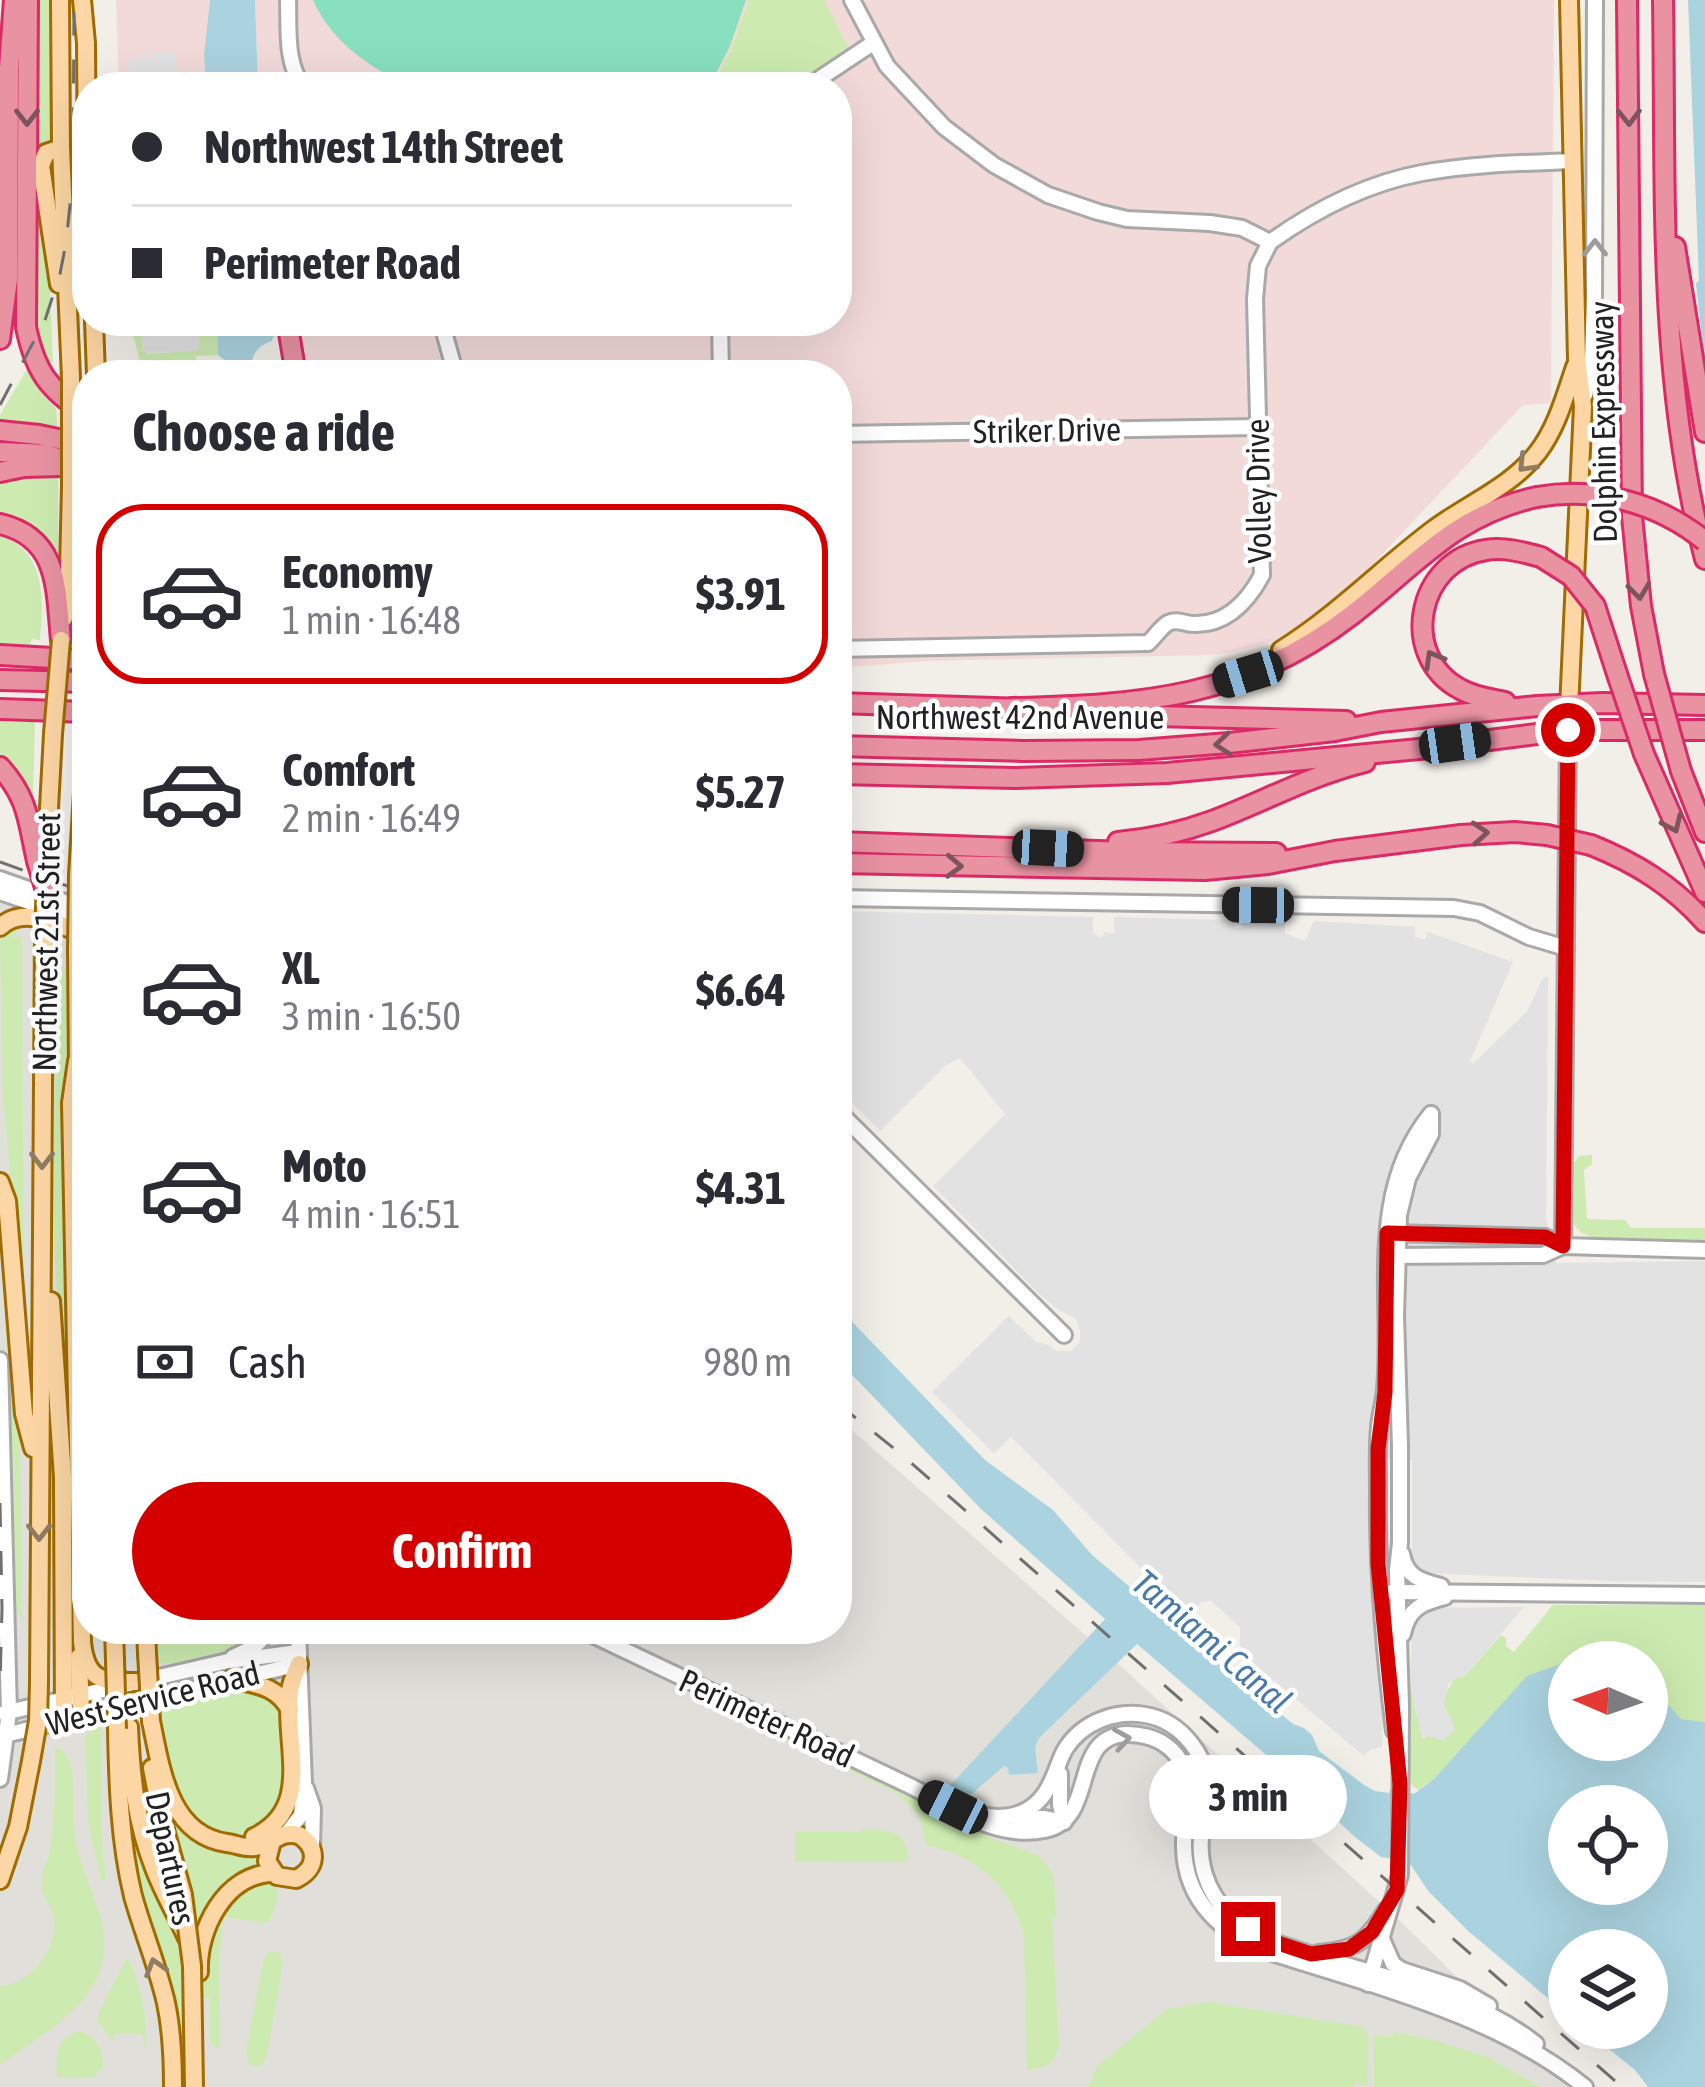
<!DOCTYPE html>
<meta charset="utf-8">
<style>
body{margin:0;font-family:"Asap Condensed",sans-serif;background:#f2f2f3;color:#2b2b33;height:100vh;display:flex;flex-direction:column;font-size:45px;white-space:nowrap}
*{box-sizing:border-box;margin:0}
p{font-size:39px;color:#7c7c81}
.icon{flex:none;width:66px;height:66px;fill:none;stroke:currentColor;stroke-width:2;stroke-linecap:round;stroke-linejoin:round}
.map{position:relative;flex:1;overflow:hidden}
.drawer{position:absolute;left:72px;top:360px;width:780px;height:1284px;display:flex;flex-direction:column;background:#fff;border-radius:48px;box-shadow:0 12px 48px #0002}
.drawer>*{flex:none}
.top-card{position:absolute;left:72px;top:72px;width:780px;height:264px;border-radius:48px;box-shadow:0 12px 48px #0002;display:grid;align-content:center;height:264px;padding:0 60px;background:#fff}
.needle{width:78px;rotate:272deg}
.tools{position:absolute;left:1548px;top:1641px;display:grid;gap:24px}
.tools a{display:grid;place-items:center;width:120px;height:120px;border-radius:50%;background:#fff;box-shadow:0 12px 48px #0002;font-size:60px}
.end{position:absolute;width:54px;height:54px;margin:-27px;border:15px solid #d40000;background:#fff;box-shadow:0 0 0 6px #fff}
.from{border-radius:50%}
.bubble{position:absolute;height:84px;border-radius:42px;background:#fff;box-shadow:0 12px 48px #0002;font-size:39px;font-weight:700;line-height:84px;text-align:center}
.car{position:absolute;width:36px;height:72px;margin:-36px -18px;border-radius:15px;box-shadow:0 0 9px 3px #0007;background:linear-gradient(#222 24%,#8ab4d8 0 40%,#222 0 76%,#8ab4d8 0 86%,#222 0)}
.top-card b{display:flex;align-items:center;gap:42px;height:114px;font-size:45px}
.top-card b+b{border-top:3px solid #e1e1e2}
.top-card i{width:30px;height:30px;background:#2b2b33}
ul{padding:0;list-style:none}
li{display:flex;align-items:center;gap:36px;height:180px;margin:0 24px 18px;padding:0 36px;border:6px solid transparent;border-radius:48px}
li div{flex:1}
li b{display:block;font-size:45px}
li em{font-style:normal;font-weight:700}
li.active{border-color:#d40000}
li>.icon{width:108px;height:108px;stroke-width:1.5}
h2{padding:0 60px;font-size:54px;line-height:144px}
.pay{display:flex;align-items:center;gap:30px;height:132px;padding:0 60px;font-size:45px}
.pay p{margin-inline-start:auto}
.cta{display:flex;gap:24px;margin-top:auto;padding:24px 60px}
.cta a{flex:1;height:138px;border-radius:72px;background:#d40000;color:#fff;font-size:48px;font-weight:700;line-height:138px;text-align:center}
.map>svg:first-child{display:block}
</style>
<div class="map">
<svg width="1705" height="2087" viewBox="0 0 1705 2087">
<rect width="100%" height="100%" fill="#f2efe9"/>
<g fill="#f2dad9">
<polygon points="116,0 210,0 204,55 206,87 119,87"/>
<polygon points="255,0 1554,0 1551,403 1523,405 1340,599 1316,617 1273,641 1234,652 1211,655 926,661 837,668 837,375 285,375 282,335 278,335 277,330 268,321 837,321 837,87 258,87"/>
</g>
<polygon fill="#e1dfda" points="0,895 87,929 87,1629 837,1629 837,1417 1124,1669 1399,1920 1569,2087 0,2087"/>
<g fill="#cdebb0">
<polygon points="34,0 52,0 53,144 36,164"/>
<polygon points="749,0 824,0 851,53 799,87 712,87 732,47"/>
<polygon points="35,191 38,191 49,269 53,362 45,361 34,320"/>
<polygon points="130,321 137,321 139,338 141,321 143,350 148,354 199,350 198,321 217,321 218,355 196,356 197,368 192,370 156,373 142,370"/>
<polygon points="27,369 42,394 56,409 57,426 0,421 0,415"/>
<path d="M35 474 58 475V550H53C40 528 26 516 0 512V481Z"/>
<path d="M0 536C46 550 44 600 40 640L32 639 30 645 0 646Z"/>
<polygon points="0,721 35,722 33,797 13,765 0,754"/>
<polygon points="22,922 13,939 22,936 24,1281 22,1297 3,1096 0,936 4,930"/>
<polygon points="56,970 67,970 75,1664 69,1664 61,1369 53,1219"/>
<polygon points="1592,1155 1592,1164 1584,1170 1587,1219 1625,1220 1631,1228 1705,1228 1705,1242 1594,1238 1582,1233 1573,1224 1574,1163 1579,1156"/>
<polygon points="5,1288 9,1288 20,1429 22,1622 13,1599"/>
<path d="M1553 1605H1705V1722L1681 1719 1671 1708 1656 1712V1718L1647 1714V1662H1566L1434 1779 1418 1790 1408 1782 1407 1676 1410 1674V1687L1423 1739C1441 1723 1440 1695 1456 1677L1465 1676 1501 1635 1506 1638V1646L1514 1652Z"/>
<path d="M156 1629H266C231 1657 205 1666 159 1663Z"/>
<path d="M252 1691 273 1699C292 1723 285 1780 280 1810 270 1817 261 1828 250 1832 178 1858 165 1752 161 1707Z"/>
<polygon points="101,1723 101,1833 106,1881 102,1882 88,1822 85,1736 90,1733 89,1728"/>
<path d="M781 1735 897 1789 905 1796 917 1798 991 1838 1037 1855 1049 1867 1054 1878 1056 1917 1052 1919 1059 2046C1055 2063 1045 2070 1027 2069L1024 1936C1011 1885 977 1856 926 1845L919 1815 896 1793 781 1738Z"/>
<path d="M55 1748C81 1750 71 1812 75 1837 82 1883 116 1923 100 1971 85 2013 34 2039 0 2065V1986C31 1984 56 1951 54 1921 54 1908 43 1898 41 1886 40 1876 48 1860 50 1850 55 1816 55 1781 55 1748Z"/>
<path d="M166 1805C194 1843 211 1857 260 1857L262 1866 197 1941Z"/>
<path d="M133 1828 158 1899 183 1948 185 2022 179 2023C172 1975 150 1933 139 1886 134 1867 132 1848 130 1829Z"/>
<path d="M862 1829C885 1829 908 1830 908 1859L903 1862 795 1861V1832H860Z"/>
<path d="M262 1879 271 1880C283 1893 275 1907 269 1921L264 1923 224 1917 219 1958 220 2047 217 2048 210 2041V1998L203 1997C204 1941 210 1908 262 1879Z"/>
<polygon points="273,1951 281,1954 283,1964 266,2060 258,2067 249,2064 246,2052 263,1962 268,1952"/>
<path d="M127 1958C142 1983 148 2024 146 2052L142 2034H115L113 2042 98 2022 99 2012Z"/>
<polygon points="1210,2002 1362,2027 1369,2036 1367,2086 1357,2082 1353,2087 1088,2087 1097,2066 1167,2009"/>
<path d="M79 2031C98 2036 104 2052 103 2070H97V2075L92 2077 57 2078C56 2055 55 2039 79 2031Z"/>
<polygon points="1394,2032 1431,2039 1487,2057 1540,2087 1374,2087 1374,2035 1392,2037"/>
</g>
<path fill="#88e0be" d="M313 0H746L730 46 709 87H409C369 66 332 43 313 0Z"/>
<g fill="#e2e2e2">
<polygon points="141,52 146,52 147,58 153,58 154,52 176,52 177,70 182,70 182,75 191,75 191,87 131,87 127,58 140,61"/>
<polygon points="141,321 198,321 199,350 147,354 143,351"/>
<polygon points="837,911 1093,917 1093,933 1101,938 1105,932 1114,934 1114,917 1234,920 1235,928 1242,928 1242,920 1280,920 1285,923 1285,933 1305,941 1314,921 1415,927 1415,937 1425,940 1428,932 1513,962 1470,1061 1473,1064 1527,1011 1543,978 1548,976 1546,1216 1556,1263 1705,1261 1705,1582 1608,1581 1425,1573 1418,1568 1412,1557 1412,1460 1372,1457 1373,1614 1383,1683 1382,1747 1370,1750 1364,1756 1240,1652 1240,1627 1211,1601 1201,1602 1193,1611 1181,1608 1011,1437 994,1453 932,1392 1009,1316 1036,1342 1048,1345 1057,1351 1072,1351 1080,1342 1080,1331 1076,1319 1059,1310 1038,1293 933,1186 1005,1114 960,1058 945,1066 880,1131 837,1087"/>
<polygon points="1524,1607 1465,1676 1456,1677 1448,1685 1444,1705 1456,1729 1443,1741 1429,1736 1422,1739 1410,1687 1412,1629 1420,1614 1431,1608"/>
</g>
<g fill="#aad3df" fill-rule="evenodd">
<polygon points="210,0 255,0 258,87 206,87 204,55"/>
<polygon points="1688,0 1705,0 1705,365 1696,284 1699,280"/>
<path d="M217 321H268L277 330 278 335 273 337 272 341C255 346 250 358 251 375H228L227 362 218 355Z"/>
<path d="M837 1306 985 1460 1053 1510 1092 1555 1293 1724 1304 1728 1312 1735 1319 1751 1364 1785 1375 1791 1389 1793 1394 1782V1795L1415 1793 1434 1779 1527 1676 1566 1662H1572H1569V1740H1647V1714L1656 1718 1658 1705 1663 1699 1681 1719 1705 1722V2087H1648L1635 2070 1583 2028H1647V1950H1569V2016L1467 1930 1429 1892 1408 1861 1381 1857 1355 1837 1272 1760 1137 1644 1039 1738 1035 1747 1038 1773 1009 1775 1008 1768 1004 1766 967 1798 966 1804 944 1792 1105 1619 981 1509 837 1359ZM1569 1806H1647V1884H1569Z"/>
</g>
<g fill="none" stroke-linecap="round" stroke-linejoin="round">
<defs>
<g id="minor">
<path d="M288 0C289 28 285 65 304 87"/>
<path d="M852 0 887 66 944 127 994 165 1048 195 1098 212 1127 219 1210 223 1242 228 1270 242C1315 210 1368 183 1422 173 1471 164 1522 163 1572 161"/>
<polyline points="807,87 873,43"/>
<polyline points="441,321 456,375"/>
<polyline points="720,321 721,375"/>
<polyline points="1585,395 1592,361 1594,296 1595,0"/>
<polyline points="837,434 1257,427"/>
<path d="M837 649 1148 643C1154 638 1161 627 1168 623 1177 618 1187 625 1196 624 1228 624 1248 601 1262 575L1255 299 1258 266 1270 242"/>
<polyline points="0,879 87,910"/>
<polyline points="0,892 87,922"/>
<polyline points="837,898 1454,908 1480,913 1529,937 1566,948"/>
<polyline points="837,1110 1064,1335"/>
<polyline points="1391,1233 1545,1237 1563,1246"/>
<polyline points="1563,1246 1568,730"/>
<polyline points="1388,1256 1543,1255 1563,1246 1705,1250"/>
<polyline points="0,1360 9,1712 0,1779"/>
<path d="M1402 1554C1406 1577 1421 1581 1441 1586"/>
<polyline points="1392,1592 1705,1595"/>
<path d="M580 1629 908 1785C951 1806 994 1840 1045 1830 1099 1819 1068 1735 1128 1734 1139 1734 1154 1737 1164 1744 1200 1767 1183 1813 1184 1847 1185 1903 1224 1935 1272 1953 1377 1987 1498 2016 1585 2087"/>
<path d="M1403 1634C1408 1609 1421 1603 1445 1597"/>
<polyline points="233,1657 254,1647 272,1629"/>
<polyline points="4,1713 228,1661 299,1652"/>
<path d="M1394 1731C1384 1651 1377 1572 1378 1491 1378 1470 1377 1448 1379 1427 1380 1414 1384 1402 1385 1390 1393 1297 1366 1193 1431 1114"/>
<polyline points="1,1736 299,1664"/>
<polyline points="1060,1774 1060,1805 1064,1822"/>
<polyline points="306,1788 313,1808 312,1848"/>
<path d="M976 1814C1008 1822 1037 1814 1051 1782 1057 1771 1059 1759 1066 1748 1083 1722 1115 1710 1145 1715 1182 1721 1209 1757 1209 1794 1209 1806 1204 1818 1202 1829 1197 1860 1206 1891 1228 1913 1254 1940 1292 1948 1326 1959 1397 1981 1477 1997 1536 2044"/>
<polyline points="1015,1818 1045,1818 1064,1822"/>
<polyline points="287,1833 301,1815 304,1783 298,1629"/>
<polyline points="1382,1939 1393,1964 1402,1970 1460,1989 1489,2006"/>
<path d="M1318 1953C1356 1950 1366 1942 1386 1910"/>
<polyline points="1368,1984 1400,1875 1401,1706 1397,1570 1400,1543 1400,1446 1396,1316 1399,1215 1408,1178 1431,1134 1431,1114"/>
</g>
<g id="major">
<polyline points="60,0 61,148 71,378"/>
<polyline points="82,0 86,43 87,178"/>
<polyline points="80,168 87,205"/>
<polyline points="59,284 41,166 46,153 61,148"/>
<polyline points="94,321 96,375"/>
<polyline points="64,618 69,570 71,487"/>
<path d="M1281 650C1337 615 1382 568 1434 529 1469 503 1511 487 1538 452 1557 427 1565 396 1575 367"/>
<polyline points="1568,730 1583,406 1577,360 1569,0"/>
<polyline points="46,864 53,734"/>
<polyline points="78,875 87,726"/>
<path d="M0 927C25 904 59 926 87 935"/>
<polyline points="77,950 78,1070"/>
<path d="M77 1061 71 1103 82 1642C86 1680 101 1682 136 1682"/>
<polyline points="82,1137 87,1226"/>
<polyline points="0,1182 7,1201 24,1414 33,1448"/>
<polyline points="51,1301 63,1478 64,1720"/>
<polyline points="114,1629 115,1660"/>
<polyline points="146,1629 147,1653"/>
<polyline points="79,1657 81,1716"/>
<path d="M232 1679C257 1685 276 1685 290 1710"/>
<polyline points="39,1683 44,937"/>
<path d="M151 1721C161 1769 169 1835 227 1843 236 1844 246 1849 255 1847 275 1845 277 1830 299 1835 319 1848 317 1869 296 1879L277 1876 267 1861 272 1841"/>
<path d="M129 1727C131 1775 136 1822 154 1868 163 1892 176 1914 187 1938"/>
<path d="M117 1729C118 1785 120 1842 133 1896 143 1932 158 1967 166 2003 172 2031 173 2059 173 2087"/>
<polyline points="152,1768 161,1815 183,1895"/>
<path d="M254 1837C315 1808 283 1744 290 1691 291 1682 296 1672 299 1664"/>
<polyline points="0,1880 18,1827 31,1761"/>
<path d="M199 1972C197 1930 225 1874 273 1873"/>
</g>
<g id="highway">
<path d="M28 0 26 327C35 371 49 391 87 414"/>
<polyline points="1627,0 1632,516 1641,606 1654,674"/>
<path d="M1663 0C1666 187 1657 376 1705 559"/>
<polyline points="1675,247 1705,432"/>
<polyline points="287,321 296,375"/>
<polyline points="0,339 8,279 9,68 14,0"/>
<polyline points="0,431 39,435 87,445"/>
<polyline points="0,452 45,454 87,467"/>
<polyline points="0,472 24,467 61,466"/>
<path d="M0 524C60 538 56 590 61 640"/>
<polyline points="1595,606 1618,677"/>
<polyline points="0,655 87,660"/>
<polyline points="0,680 87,682"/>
<path d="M1505 702C1490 699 1474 697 1460 689 1398 656 1417 560 1486 550 1504 547 1523 552 1541 557"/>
<polyline points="837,703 1022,709"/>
<path d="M1012 708C1142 705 1245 698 1353 614 1416 565 1454 515 1537 497"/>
<polyline points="0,709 87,712"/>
<polyline points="1115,715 1346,721"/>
<polyline points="837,746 1023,751 1139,750 1229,743 1335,731 1381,722 1537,706 1603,703 1705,705"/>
<polyline points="1644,754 1705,892"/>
<path d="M0 767C29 799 28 822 37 861"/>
<polyline points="84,769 87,786"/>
<polyline points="1681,771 1705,832"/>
<polyline points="837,774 1015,778 1167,773 1419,749 1568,730 1705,730"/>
<polyline points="837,842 1128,852 1276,853"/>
<path d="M1118 842C1150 839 1182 832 1212 821 1263 802 1311 775 1365 762"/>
<path d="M1591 845C1636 863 1673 886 1705 922"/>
<polyline points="837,863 1205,870 1268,864 1335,851 1461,835 1515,832 1547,835"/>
</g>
</defs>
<use href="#minor" stroke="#a9a9a9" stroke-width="20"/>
<use href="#major" stroke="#a06b00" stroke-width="22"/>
<use href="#highway" stroke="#dc2a67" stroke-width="24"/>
<use href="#minor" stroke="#fff" stroke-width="14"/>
<use href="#major" stroke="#fcd6a4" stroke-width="16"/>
<use href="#highway" stroke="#e892a2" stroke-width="18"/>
<g stroke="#707070" stroke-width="3" stroke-dasharray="24 24" stroke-linecap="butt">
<polyline points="0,405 45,320 60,274 66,243 73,176 74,0"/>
<polyline points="0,862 87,893"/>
<polyline points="837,1403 901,1454 1622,2087"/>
<polyline points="0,1503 2,1609 0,1686"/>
</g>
<defs>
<g id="major-bridge">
<polyline points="71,378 71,487"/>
<polyline points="53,734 61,640"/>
<polyline points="44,937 46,878"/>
<polyline points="77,950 78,875"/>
<polyline points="147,1653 151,1721"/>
<polyline points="115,1660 117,1729"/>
<polyline points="31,1761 38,1721 39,1683"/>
<polyline points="183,1895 192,1966 194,2087"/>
</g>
<g id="highway-bridge">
<path d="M1537 497C1597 486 1658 503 1705 541"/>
<polyline points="1541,557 1571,576 1595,606"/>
<polyline points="1654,674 1681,771"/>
<polyline points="1618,677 1644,754"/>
<polyline points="1547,835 1591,845"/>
<polyline points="37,861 46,891"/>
</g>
</defs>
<use href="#major-bridge" stroke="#a06b00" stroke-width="22" stroke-linecap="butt"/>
<use href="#highway-bridge" stroke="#dc2a67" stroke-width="24" stroke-linecap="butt"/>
<use href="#major-bridge" stroke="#fcd6a4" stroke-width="16"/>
<use href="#highway-bridge" stroke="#e892a2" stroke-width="18"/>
</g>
<defs><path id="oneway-chevron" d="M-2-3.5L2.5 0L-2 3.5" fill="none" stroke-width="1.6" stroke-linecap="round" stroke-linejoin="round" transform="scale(3)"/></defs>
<g stroke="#7b545c">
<use href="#oneway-chevron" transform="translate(27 117) rotate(90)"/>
<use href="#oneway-chevron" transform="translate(1629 117) rotate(89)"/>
<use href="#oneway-chevron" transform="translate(1639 591) rotate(83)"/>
<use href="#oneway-chevron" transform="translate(1433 659) rotate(-120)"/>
<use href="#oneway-chevron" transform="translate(1223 744) rotate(175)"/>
<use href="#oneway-chevron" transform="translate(1673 824) rotate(66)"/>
<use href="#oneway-chevron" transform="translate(1480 833) rotate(-4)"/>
<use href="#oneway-chevron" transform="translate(954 866) rotate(2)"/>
</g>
<g stroke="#9c9c9c">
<use href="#oneway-chevron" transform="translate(1595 248) rotate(-90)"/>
<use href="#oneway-chevron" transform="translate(1122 1739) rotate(-9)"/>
</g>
<g stroke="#8f7c63">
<use href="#oneway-chevron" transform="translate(1526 464) rotate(134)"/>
<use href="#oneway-chevron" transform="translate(42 1160) rotate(90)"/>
<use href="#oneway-chevron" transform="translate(39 1532) rotate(90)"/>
<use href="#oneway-chevron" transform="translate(155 1967) rotate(-107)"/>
</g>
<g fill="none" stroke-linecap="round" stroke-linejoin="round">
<polyline stroke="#d40000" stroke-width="15" points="1248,1929 1269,1940 1311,1954 1349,1949 1372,1932 1397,1890 1400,1784 1378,1564 1378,1449 1385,1392 1387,1233 1545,1237 1563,1246 1568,730"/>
</g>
<g text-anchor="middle" stroke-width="9" stroke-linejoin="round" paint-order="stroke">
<g font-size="33" fill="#222" stroke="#fff">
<text transform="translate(1603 422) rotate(-91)" y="12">Dolphin Expressway</text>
<text transform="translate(1047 430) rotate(-1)" y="12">Striker Drive</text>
<text transform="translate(1258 491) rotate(-91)" y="12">Volley Drive</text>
<text x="1020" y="729">Northwest 42nd Avenue</text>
<text transform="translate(46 942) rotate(-89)" y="12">Northwest 21st Street</text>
<text transform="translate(153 1698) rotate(-14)" y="12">West Service Road</text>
<text transform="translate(767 1718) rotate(25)" y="12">Perimeter Road</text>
<text transform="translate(171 1858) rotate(78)" y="12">Departures</text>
</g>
<g font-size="36" font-style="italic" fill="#4a7aab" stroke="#fff">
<text transform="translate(1212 1641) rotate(41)" y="13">Tamiami Canal</text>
</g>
</g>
</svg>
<div class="tools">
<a><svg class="needle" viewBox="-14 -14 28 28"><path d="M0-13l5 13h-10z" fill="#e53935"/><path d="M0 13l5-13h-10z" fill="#7c7c81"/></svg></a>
<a><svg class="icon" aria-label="locate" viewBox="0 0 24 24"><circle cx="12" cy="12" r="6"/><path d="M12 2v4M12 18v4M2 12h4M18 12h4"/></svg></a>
<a><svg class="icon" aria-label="layers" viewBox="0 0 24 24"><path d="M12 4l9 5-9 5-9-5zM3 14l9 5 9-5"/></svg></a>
</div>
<i class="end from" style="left:1568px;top:730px"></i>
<i class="end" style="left:1248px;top:1929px"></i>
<div class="bubble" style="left:1149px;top:1755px;width:198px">3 min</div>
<i class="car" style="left:1248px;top:674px;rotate:253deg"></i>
<i class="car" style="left:1455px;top:743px;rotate:82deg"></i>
<i class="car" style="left:1048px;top:848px;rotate:93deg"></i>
<i class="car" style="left:1258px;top:905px;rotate:271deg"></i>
<i class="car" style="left:953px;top:1807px;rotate:296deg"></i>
<div class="top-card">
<b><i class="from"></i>Northwest 14th Street</b>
<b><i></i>Perimeter Road</b>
</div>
<section class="drawer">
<h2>Choose a ride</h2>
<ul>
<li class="active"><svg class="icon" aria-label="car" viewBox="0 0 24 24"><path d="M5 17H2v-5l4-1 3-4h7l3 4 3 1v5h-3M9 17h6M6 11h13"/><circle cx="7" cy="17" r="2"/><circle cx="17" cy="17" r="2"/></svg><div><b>Economy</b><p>1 min · 16:48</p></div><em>$3.91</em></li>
<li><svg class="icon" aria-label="car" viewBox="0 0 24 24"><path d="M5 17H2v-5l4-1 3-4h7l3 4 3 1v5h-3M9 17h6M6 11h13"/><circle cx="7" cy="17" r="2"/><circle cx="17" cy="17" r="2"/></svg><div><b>Comfort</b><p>2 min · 16:49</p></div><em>$5.27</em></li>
<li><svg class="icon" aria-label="car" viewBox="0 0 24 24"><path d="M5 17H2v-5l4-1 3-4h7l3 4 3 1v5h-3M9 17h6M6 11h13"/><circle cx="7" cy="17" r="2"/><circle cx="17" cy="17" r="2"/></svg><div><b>XL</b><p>3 min · 16:50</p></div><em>$6.64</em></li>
<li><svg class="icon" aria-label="car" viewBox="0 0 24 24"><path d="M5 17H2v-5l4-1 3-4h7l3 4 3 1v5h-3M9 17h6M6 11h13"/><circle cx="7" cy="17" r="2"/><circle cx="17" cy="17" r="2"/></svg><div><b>Moto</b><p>4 min · 16:51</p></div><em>$4.31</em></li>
</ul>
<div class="pay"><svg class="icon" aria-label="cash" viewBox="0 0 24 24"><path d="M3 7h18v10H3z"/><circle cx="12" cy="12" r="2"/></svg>Cash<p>980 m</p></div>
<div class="cta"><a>Confirm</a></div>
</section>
</div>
